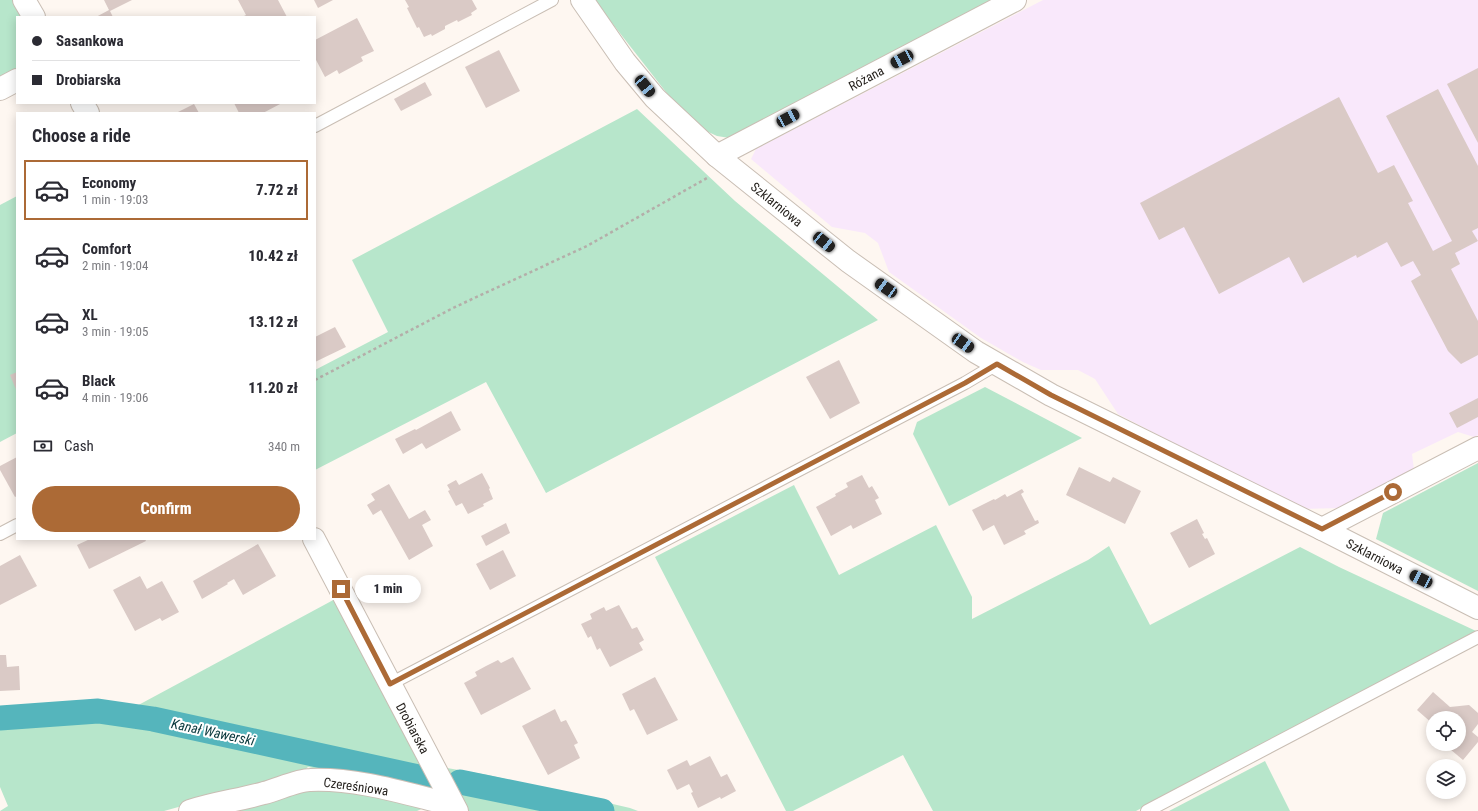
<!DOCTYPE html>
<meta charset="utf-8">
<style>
body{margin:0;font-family:"Roboto Condensed",sans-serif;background:#f7f7f7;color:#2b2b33;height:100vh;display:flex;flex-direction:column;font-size:15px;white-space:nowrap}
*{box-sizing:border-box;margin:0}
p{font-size:13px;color:#7c7c81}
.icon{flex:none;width:22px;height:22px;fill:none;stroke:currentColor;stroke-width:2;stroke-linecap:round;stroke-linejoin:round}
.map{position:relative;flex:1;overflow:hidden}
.panel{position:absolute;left:16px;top:112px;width:300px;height:428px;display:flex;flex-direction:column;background:#fff;border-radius:0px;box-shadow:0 2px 10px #0003}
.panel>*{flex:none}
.banner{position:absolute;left:16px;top:16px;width:300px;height:88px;border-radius:0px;box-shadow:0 2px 10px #0003;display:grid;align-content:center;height:88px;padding:0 16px;background:#fff}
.controls{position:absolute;left:1426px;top:711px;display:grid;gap:8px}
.controls a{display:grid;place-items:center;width:40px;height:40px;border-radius:50%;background:#fff;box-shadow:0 2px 10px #0003;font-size:20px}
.end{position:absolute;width:18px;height:18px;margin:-9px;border:5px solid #ac6a36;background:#fff;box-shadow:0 0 0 2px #fff}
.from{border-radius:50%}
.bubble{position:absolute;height:28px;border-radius:14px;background:#fff;box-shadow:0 2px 10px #0003;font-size:13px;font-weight:800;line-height:28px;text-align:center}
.car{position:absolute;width:12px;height:24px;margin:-12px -6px;border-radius:5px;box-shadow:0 0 3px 1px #0007;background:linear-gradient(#222 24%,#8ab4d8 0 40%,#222 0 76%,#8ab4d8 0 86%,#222 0)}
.banner b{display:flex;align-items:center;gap:14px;height:38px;font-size:15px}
.banner b+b{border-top:1px solid #e1e1e2}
.banner i{width:10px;height:10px;background:#2b2b33}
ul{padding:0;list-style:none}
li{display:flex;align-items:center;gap:12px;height:60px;margin:0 8px 6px;padding:0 8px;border:2px solid transparent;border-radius:0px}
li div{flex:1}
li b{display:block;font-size:15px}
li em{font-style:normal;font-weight:800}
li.on{border-color:#ac6a36}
li>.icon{width:36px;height:36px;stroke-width:1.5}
h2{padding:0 16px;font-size:18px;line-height:48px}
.pay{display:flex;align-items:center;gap:10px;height:44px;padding:0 16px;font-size:15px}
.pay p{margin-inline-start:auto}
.primary-button{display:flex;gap:8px;margin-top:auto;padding:8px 16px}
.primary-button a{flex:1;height:46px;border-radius:24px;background:#ac6a36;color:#fff;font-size:16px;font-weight:800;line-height:46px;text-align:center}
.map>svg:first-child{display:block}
</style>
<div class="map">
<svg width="1478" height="811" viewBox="0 0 1478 811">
<rect width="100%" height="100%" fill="#fef7f1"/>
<polygon fill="#f9e8fb" points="1043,0 1478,0 1478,435 1474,437 1458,432 1412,454 1414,470 1341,508 1301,509 1118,414 1095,379 1078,370 1041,370 1023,362 981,338 889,272 878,243 865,233 832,227 751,159 756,149"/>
<g fill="#b7e6cb">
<polygon points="0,0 18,0 28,17 17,17 17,68 0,78"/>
<polygon points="594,0 1003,0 736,139 717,136 704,130 669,96"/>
<polygon points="637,109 735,201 878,320 546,493 486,382 315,470 315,370 388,332 352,260"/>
<polygon points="17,196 17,433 0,442 0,205"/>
<polygon points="985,387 1082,438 949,506 913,434 917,422"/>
<polygon points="1478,463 1478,591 1376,539 1383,513"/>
<polygon points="794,485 839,575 936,525 972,597 972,619 1088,560 1109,546 1150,625 1300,547 1339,567 1476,631 1136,811 933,811 903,755 793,811 786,811 655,557"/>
<polygon points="337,598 425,771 434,791 308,767 296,778 254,786 164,811 0,811 8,806 0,787 0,709 101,703 131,709"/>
<polygon points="1265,761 1290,811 1169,811"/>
<polygon points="447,768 488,775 630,808 638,811 468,811"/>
<polygon points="327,787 428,806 417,811 218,811 299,790"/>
</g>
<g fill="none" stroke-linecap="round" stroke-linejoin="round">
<g stroke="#55b5bc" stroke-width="25">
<polyline points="0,718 98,711 153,719 423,778"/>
<polyline points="460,782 602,811"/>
</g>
</g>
<g fill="#dacac6">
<polygon points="104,0 132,0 110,11 113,17 96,17 109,10"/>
<polygon points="238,0 278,0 287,17 242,17 246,15"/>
<polygon points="314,0 333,0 318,8"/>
<polygon points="405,0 472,0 477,9 471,13 472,15 458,22 457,20 445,26 445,29 432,36 431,34 424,37 419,27 417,28 407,8 409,7"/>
<polygon points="357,18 374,51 361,57 363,61 339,74 337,70 325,77 315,58 315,40"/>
<polygon points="499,50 520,91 486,108 465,67"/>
<polygon points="1478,68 1478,143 1447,84"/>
<polygon points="425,82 432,95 401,111 394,99"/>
<polygon points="1438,89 1478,166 1478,228 1472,231 1478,241 1455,253 1460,264 1451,269 1478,321 1478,355 1461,364 1448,351 1411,281 1421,275 1413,261 1401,267 1387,242 1357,258 1356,255 1303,283 1289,257 1219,294 1184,227 1159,240 1140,203 1339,97 1378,173 1394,165 1413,201 1408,203 1433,251 1452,241 1386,116"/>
<polygon points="234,103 282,103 263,113 239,113"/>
<polygon points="194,104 199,113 176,113"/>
<polygon points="335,327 346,347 315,362 315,337"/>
<polygon points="839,360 860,403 830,419 806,377"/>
<polygon points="17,372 17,392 10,375"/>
<polygon points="1478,398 1478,417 1457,428 1449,413"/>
<polygon points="451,411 461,430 426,449 422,443 403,454 395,439 415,429 416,430"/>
<polygon points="17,457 17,496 15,497 0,470 0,466"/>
<polygon points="1079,467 1110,482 1113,477 1141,491 1125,524 1066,495"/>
<polygon points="482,473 490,488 489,489 493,499 483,504 484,506 468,514 462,503 456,506 448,491 450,490 447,485 456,480 459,485"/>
<polygon points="862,475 869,488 872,486 879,498 875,500 882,514 853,529 851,525 831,536 816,507 836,496 835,494 848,487 846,483"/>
<polygon points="389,484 409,519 425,510 431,520 422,525 433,546 409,560 381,510 373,515 367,505 375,500 371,494"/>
<polygon points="1022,489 1024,492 1021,494 1035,521 1038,520 1039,523 1024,531 1026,534 1004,545 994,525 983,531 972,510 994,499 995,500 1005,494 1007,497"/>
<polygon points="1197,519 1204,533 1202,534 1205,539 1207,538 1215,554 1189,568 1170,533"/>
<polygon points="506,523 510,533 486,546 481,536"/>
<polygon points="90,539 145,539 146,541 89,569 77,545"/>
<polygon points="258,544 276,576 243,595 234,579 227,583 228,584 202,599 193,581"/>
<polygon points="503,550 516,576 490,590 476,564"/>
<polygon points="20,555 37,586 0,605 0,566"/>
<polygon points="140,576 147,589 162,581 179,612 162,621 160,618 135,631 113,590"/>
<polygon points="619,605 632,629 637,627 644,640 639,643 643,650 610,667 600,648 597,650 591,636 588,638 581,624 592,619 590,614 604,607 606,611"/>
<polygon points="0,655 6,655 7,667 19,666 20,690 0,691"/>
<polygon points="513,657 531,689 481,715 464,683 477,676 475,672 486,666 498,660 501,663"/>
<polygon points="655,677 678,720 647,735 634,709 630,711 622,694"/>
<polygon points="1433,692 1450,707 1469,705 1478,713 1478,724 1472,732 1478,737 1478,742 1463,760 1444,744 1459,744 1459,718 1433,718 1433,724 1417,710"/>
<polygon points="555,709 561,722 566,720 578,743 574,745 580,758 548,775 522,726"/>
<polygon points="1433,726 1433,735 1429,731"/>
<polygon points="710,756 721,777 727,774 736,791 721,799 720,797 698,808 691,793 693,792 689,784 677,790 667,770 687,760 690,766"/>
</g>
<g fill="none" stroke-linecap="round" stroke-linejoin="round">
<defs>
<g id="lane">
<polyline points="315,126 552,0"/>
<polyline points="0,534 17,525"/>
<polyline points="390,684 965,383 997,364"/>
<polyline points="1147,811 1478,637"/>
</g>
<g id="street">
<polyline points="24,0 34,17"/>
<polyline points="582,0 625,62 655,98 717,156 848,261 976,352 1051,395 1322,529 1478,608"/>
<polyline points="0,89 17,80"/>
<polyline points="82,103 88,113"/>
<polyline points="717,156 1015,0"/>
<polyline points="1322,529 1478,448"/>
<polyline points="314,539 457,811"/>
<path d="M190 811C214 803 239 800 264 793 277 790 297 780 310 780 359 778 407 794 453 805"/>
</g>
</defs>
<use href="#lane" stroke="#c9beb4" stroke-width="14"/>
<use href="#street" stroke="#c9beb4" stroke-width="24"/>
<polyline stroke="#b4aea9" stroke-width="2.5" stroke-dasharray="3 3" stroke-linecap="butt" points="315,380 455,307 587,246 707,178"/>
<use href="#lane" stroke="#fff" stroke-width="12"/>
<use href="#street" stroke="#fff" stroke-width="22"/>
</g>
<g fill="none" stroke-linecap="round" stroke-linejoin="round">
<polyline stroke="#ac6a36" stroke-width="5" points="341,589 390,684 965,383 997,364 1051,395 1322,529 1393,492"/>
</g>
<g text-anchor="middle" stroke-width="4" stroke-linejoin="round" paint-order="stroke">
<g font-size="13" fill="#221e1a" stroke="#fff">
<text transform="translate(866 78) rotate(-28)" y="5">Różana</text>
<text transform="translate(777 204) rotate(39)" y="5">Szklarniowa</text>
<text transform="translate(1375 556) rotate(27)" y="5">Szklarniowa</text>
<text transform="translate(413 728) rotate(62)" y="5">Drobiarska</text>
<text transform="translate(356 786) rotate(8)" y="5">Czereśniowa</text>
</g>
<g font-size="14" font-style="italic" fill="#0a393d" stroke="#fff">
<text transform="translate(213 732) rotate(12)" y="5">Kanał Wawerski</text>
</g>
</g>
</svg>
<div class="controls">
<a><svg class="icon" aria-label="locate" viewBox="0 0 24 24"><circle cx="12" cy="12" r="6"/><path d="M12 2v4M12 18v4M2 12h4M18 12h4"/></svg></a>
<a><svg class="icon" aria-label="layers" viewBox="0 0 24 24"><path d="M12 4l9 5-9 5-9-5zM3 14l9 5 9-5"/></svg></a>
</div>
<i class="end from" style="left:1393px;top:492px"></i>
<i class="end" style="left:341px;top:589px"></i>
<div class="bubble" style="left:355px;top:575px;width:66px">1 min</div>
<i class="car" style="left:902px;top:59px;rotate:242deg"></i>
<i class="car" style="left:645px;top:86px;rotate:141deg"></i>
<i class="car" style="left:788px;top:118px;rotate:62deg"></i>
<i class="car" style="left:824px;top:242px;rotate:129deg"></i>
<i class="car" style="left:886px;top:288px;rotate:305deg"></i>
<i class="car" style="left:963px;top:343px;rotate:125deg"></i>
<i class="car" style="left:1421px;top:579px;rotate:297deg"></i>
<div class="banner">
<b><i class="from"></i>Sasankowa</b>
<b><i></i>Drobiarska</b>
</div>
<section class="panel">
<h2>Choose a ride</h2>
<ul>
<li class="on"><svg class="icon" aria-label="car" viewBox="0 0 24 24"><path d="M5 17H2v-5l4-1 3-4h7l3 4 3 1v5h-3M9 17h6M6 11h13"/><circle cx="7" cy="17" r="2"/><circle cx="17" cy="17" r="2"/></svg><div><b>Economy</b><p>1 min · 19:03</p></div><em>7.72 zł</em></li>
<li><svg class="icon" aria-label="car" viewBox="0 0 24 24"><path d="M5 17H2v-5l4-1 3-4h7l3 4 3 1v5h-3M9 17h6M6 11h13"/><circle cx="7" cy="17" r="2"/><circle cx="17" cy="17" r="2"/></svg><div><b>Comfort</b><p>2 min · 19:04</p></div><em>10.42 zł</em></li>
<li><svg class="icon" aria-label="car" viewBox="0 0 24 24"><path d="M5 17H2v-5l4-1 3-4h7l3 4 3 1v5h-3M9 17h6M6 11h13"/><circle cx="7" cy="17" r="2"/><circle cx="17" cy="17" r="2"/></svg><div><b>XL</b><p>3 min · 19:05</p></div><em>13.12 zł</em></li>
<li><svg class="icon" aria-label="car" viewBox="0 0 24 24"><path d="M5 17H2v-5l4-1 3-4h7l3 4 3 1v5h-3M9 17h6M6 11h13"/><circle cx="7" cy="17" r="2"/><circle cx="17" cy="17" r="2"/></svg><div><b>Black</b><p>4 min · 19:06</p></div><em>11.20 zł</em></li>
</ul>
<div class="pay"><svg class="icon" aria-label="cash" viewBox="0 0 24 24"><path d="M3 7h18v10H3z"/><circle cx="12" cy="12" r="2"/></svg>Cash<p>340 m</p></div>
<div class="primary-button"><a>Confirm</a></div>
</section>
</div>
